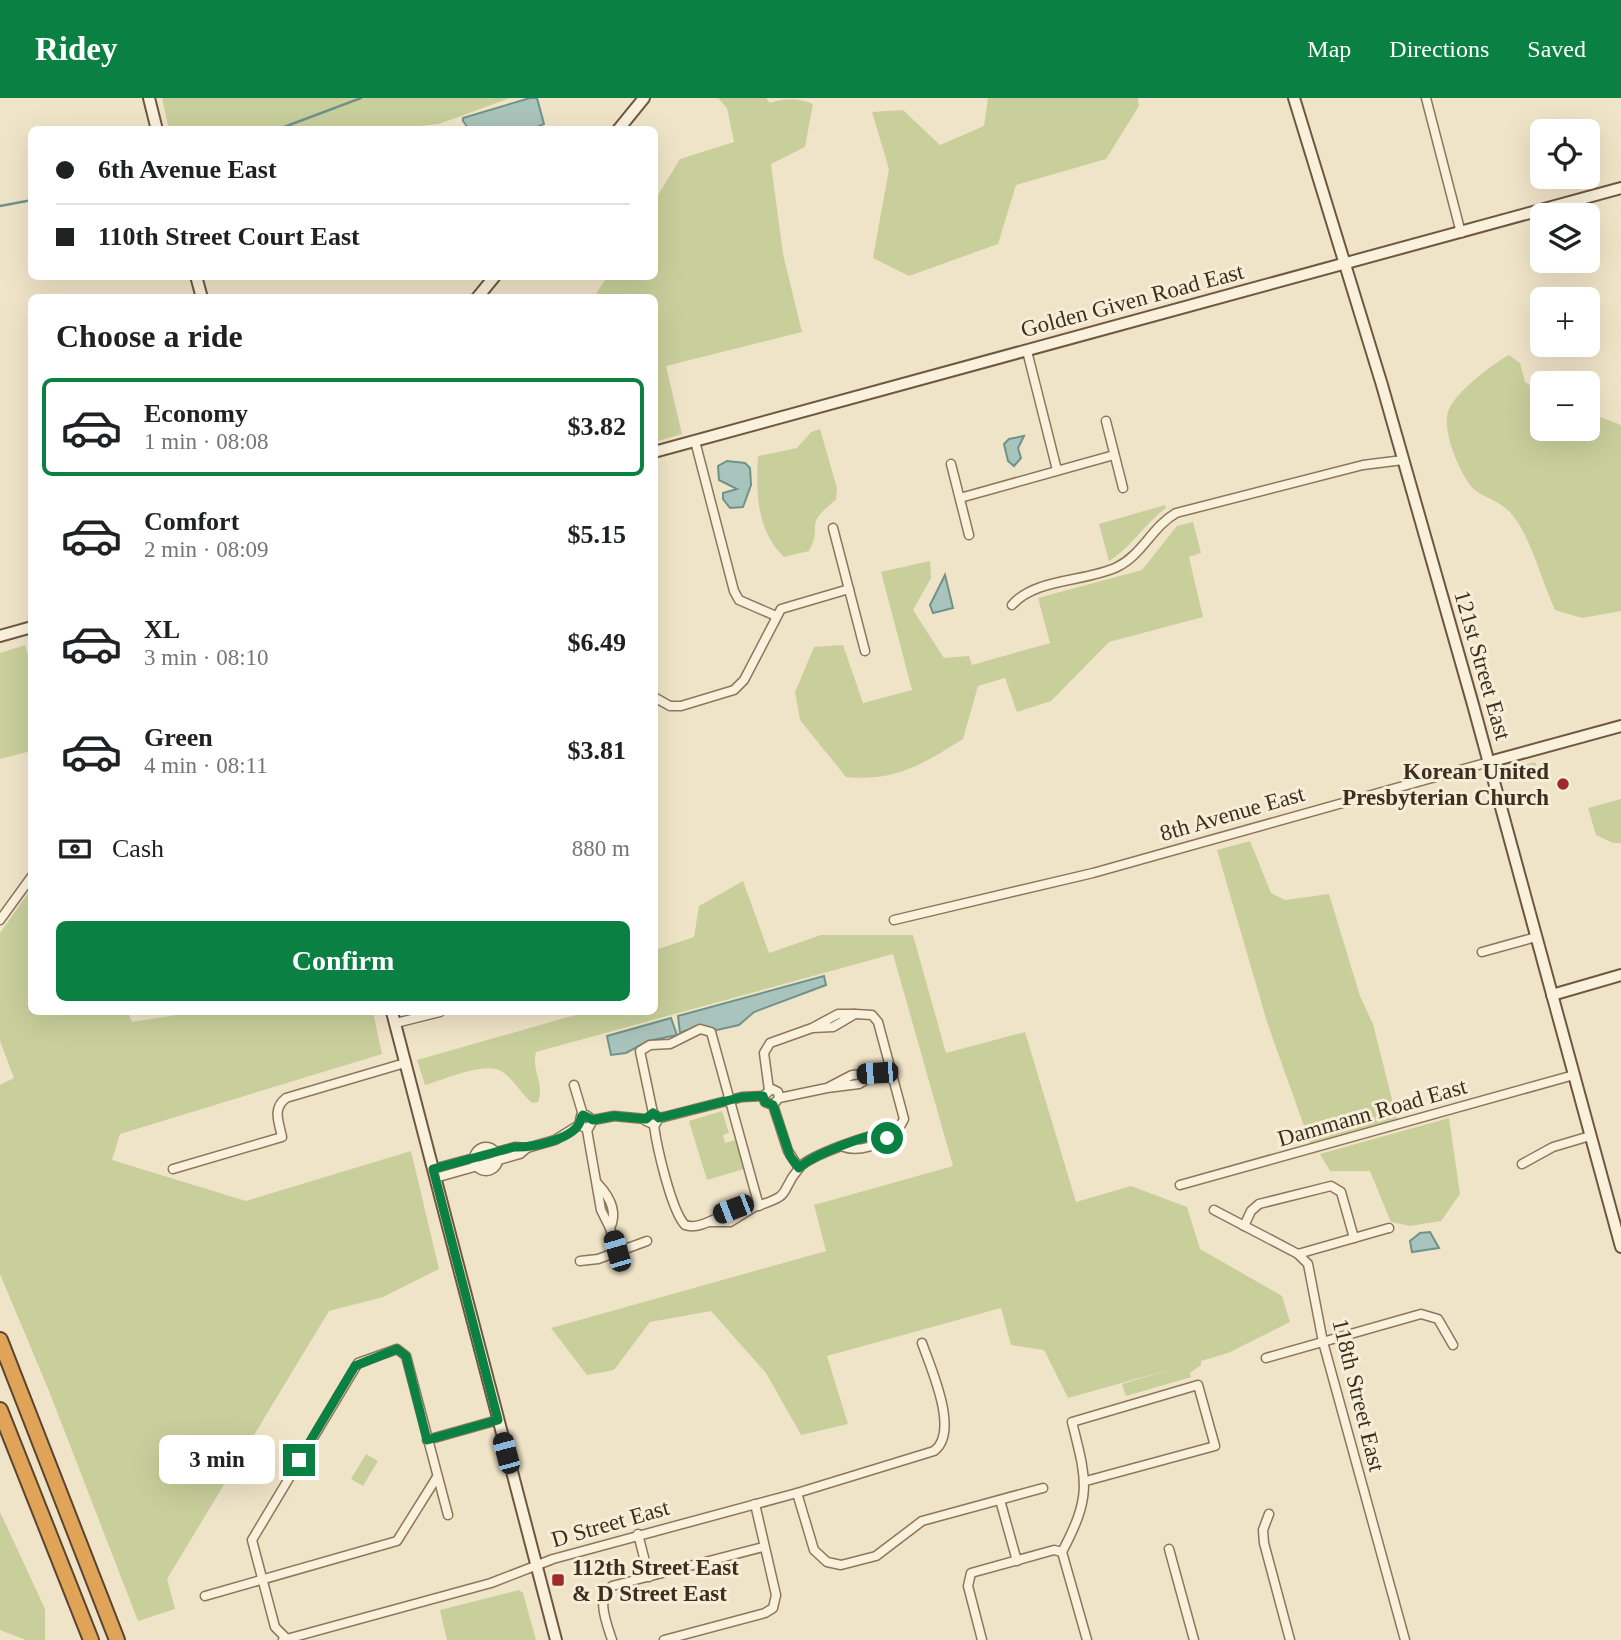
<!DOCTYPE html>
<meta charset="utf-8">
<style>
body{margin:0;font-family:"Times New Roman",serif;background:#f6f6f6;color:#202124;height:100vh;display:flex;flex-direction:column;font-size:26px;white-space:nowrap}
*{box-sizing:border-box;margin:0}
p{font-size:23px;color:#757577}
.icon{flex:none;width:38px;height:38px;fill:none;stroke:currentColor;stroke-width:2;stroke-linecap:round;stroke-linejoin:round}
.map{position:relative;flex:1;overflow:hidden}
.panel{position:absolute;left:28px;top:196px;width:630px;height:721px;display:flex;flex-direction:column;background:#fff;border-radius:10px;box-shadow:0 7px 28px #0002}
.panel>*{flex:none}
.top-card{position:absolute;left:28px;top:28px;width:630px;height:154px;border-radius:10px;box-shadow:0 7px 28px #0002;display:grid;align-content:center;height:154px;padding:0 28px;background:#fff}
.tools{position:absolute;left:1530px;top:21px;display:grid;gap:14px}
.tools a{display:grid;place-items:center;width:70px;height:70px;border-radius:10px;background:#fff;box-shadow:0 7px 28px #0002;font-size:35px}
.end{position:absolute;width:32px;height:32px;margin:-16px;border:9px solid #0b8043;background:#fff;box-shadow:0 0 0 4px #fff}
.from{border-radius:50%}
.bubble{position:absolute;height:49px;border-radius:10px;background:#fff;box-shadow:0 7px 28px #0002;font-size:23px;font-weight:800;line-height:49px;text-align:center}
.car{position:absolute;width:21px;height:42px;margin:-21px -10px;border-radius:9px;box-shadow:0 0 5px 2px #0007;background:linear-gradient(#222 24%,#8ab4d8 0 40%,#222 0 76%,#8ab4d8 0 86%,#222 0)}
.top-card b{display:flex;align-items:center;gap:24px;height:66px;font-size:26px}
.top-card b+b{border-top:2px solid #e0e0e0}
.top-card i{width:18px;height:18px;background:#202124}
ul{padding:0;list-style:none}
li{display:flex;align-items:center;gap:21px;height:98px;margin:0 14px 10px;padding:0 14px;border:4px solid transparent;border-radius:10px}
li div{flex:1}
li b{display:block;font-size:26px}
li em{font-style:normal;font-weight:800}
li.on{border-color:#0b8043}
li>.icon{width:63px;height:63px;stroke-width:1.5}
h2{padding:0 28px;font-size:32px;line-height:84px}
.pay{display:flex;align-items:center;gap:18px;height:77px;padding:0 28px;font-size:26px}
.pay p{margin-inline-start:auto}
.primary-button{display:flex;gap:14px;margin-top:auto;padding:14px 28px}
.primary-button a{flex:1;height:80px;border-radius:10px;background:#0b8043;color:#fff;font-size:28px;font-weight:800;line-height:80px;text-align:center}
header{display:flex;align-items:center;gap:42px;box-sizing:border-box;height:98px;padding:0 35px;background:#0b8043;color:#fff}
header strong{font-size:33px}
nav{display:flex;gap:38px;margin-inline-start:auto;font-size:24px}
.map>svg:first-child{display:block}
</style>
<header>
<strong>Ridey</strong>
<nav><a>Map</a><a>Directions</a><a>Saved</a></nav>
</header>
<div class="map">
<svg width="1621" height="1542" viewBox="0 0 1621 1542">
<rect width="100%" height="100%" fill="#f0e4c8"/>
<g fill="#c9cf9b">
<polygon points="162,0 510,0 439,26 390,31 169,32"/>
<path d="M718 0H766L770 5C785 0 799 0 813 6L805 49 771 66 783 156 802 234 666 268 682 336 655 344 654 200 594 199 607 179 654 178 655 102 680 61 734 44 727 10Z"/>
<polygon points="988,0 1138,0 1139,8 1106,61 1016,87 998,146 909,178 873,160 889,71 872,14 903,12 940,47 984,28"/>
<path d="M1509 257 1520 265 1525 284 1542 295V331H1587V314L1621 327V513L1582 520 1555 512C1542 484 1532 443 1514 419 1500 400 1480 400 1472 389 1459 374 1439 328 1450 309 1460 291 1491 267 1509 257Z"/>
<path d="M820 331 837 390 836 402C801 429 824 426 809 453L784 459C756 432 756 394 758 358L797 350 811 334Z"/>
<path d="M1165 407 1166 410C1144 426 1132 449 1109 463L1099 426Z"/>
<path d="M1193 424 1201 455 1189 459 1203 519 1109 544 1051 603 1017 614 1005 580 978 588 963 641C923 666 895 684 846 679L800 622 795 594 814 549 843 547 863 605 912 592 881 474 930 463 931 480 913 512 944 560 969 558 972 567 1050 545 1038 500 1142 472 1177 428Z"/>
<polygon points="25,547 32,572 31,653 0,661 0,555"/>
<polygon points="1535,664 1539,678 1508,685 1505,672"/>
<polygon points="1621,701 1621,745 1613,745 1596,737 1588,710"/>
<polygon points="1250,743 1271,795 1285,802 1329,796 1360,898 1373,926 1397,1021 1310,1045 1267,924 1217,752"/>
<path d="M743 783 769 855 821 837H913L946 955 1025 934 1076 1104 1131 1088 1187 1109 1200 1151 1282 1198 1290 1224 1228 1255 1201 1263V1267L1190 1275 1191 1279 1126 1298 1122 1286 1172 1271 1068 1300 1044 1252 1011 1247 1001 1210 827 1258 848 1326 801 1337 766 1275 711 1213 650 1224 614 1272 587 1277 551 1230 826 1153 814 1107 953 1068 893 856 536 954C531 971 545 986 538 1004L532 1005C521 996 513 980 501 973 486 963 442 982 425 987L417 962 586 914H654L655 852 694 839 699 808Z"/>
<polygon points="31,791 32,914 128,914 132,924 195,914 373,914 382,956 120,1036 112,1062 246,1103 411,1053 439,1171 383,1199 329,1213 167,1481 175,1511 138,1523 49,1293 0,1176 0,987 14,980 0,943 0,835"/>
<polygon points="722,1013 729,1035 723,1037 725,1045 735,1042 744,1071 707,1082 689,1023"/>
<polygon points="1449,1020 1460,1096 1441,1123 1410,1128 1391,1124 1370,1073 1330,1073 1320,1056"/>
<polygon points="366,1356 378,1363 363,1388 351,1381"/>
<polygon points="0,1414 45,1511 45,1542 26,1542 0,1532"/>
<polygon points="519,1492 523,1495 536,1542 447,1542 440,1512"/>
</g>
<g fill="#a9c4bc" stroke="#6f938a" stroke-width="2">
<polygon points="530,0 537,0 544,26 532,31 469,31 463,23 463,20"/>
<polygon points="1024,338 1018,350 1021,360 1014,368 1008,363 1004,346 1009,341"/>
<polygon points="727,363 745,365 750,370 751,387 743,409 730,410 723,401 723,395 737,391 719,382 718,368"/>
<polygon points="945,477 953,510 933,515 930,507"/>
<polygon points="824,878 826,887 754,914 739,927 717,932 700,927 680,935 678,918"/>
<polygon points="671,920 677,937 648,943 626,955 611,957 607,938"/>
<polygon points="1430,1134 1439,1150 1412,1154 1410,1143 1420,1135"/>
</g>
<g fill="none" stroke-linecap="round" stroke-linejoin="round">
<g stroke="#6f938a" stroke-width="2.5">
<polyline points="276,32 361,0"/>
<polyline points="0,108 32,102"/>
</g>
<defs>
<g id="street">
<polyline points="1426,0 1461,135"/>
<polyline points="1027,253 1057,372"/>
<polyline points="1106,323 1123,390"/>
<polyline points="695,343 734,493 739,502 776,518"/>
<polyline points="951,366 969,437"/>
<polyline points="960,400 1114,357"/>
<polyline points="833,430 865,553"/>
<path d="M1012 507C1035 480 1086 484 1117 469 1142 457 1152 429 1176 415L1363 367 1403 362"/>
<polyline points="654,599 670,608 681,608 734,592 744,582 781,511 849,491"/>
<polyline points="0,822 32,778"/>
<polyline points="894,822 1093,775 1489,664"/>
<polyline points="1482,854 1536,839"/>
<polyline points="855,916 872,917 878,924 904,1021 898,1032 889,1035"/>
<polyline points="396,925 440,914"/>
<polyline points="574,987 583,1017"/>
<polyline points="769,992 764,955 770,945 812,930 833,929 855,916 838,916 812,930"/>
<polyline points="779,1000 778,994 772,991 763,998 765,1004 773,1007 779,1000 827,990 852,977 877,975 859,986 827,990"/>
<polyline points="773,1007 788,1053 799,1070"/>
<polyline points="653,1015 640,953 650,947 670,946 700,931 711,934 759,1108"/>
<polyline points="659,1020 655,1027 646,1023 653,1015 659,1020 664,1019 742,999 763,998"/>
<polyline points="593,1022 588,1031 579,1027 581,1018 586,1017 593,1022 614,1018 646,1021"/>
<path d="M654 1028C657 1049 671 1112 685 1127 705 1134 728 1107 754 1109L730 1124H709"/>
<path d="M587 1032 601 1112 610 1130C618 1114 610 1099 598 1086"/>
<circle cx="486" cy="1061" r="12"/>
<polyline points="527,1050 555,1042 579,1027"/>
<polyline points="1522,1066 1553,1049 1590,1038"/>
<path d="M173 1071 282 1039C279 1024 272 1011 286 1000L405 965"/>
<polyline points="433,1071 515,1049 527,1050 520,1056 435,1080"/>
<polyline points="1180,1087 1574,977"/>
<path d="M754 1109C796 1096 777 1096 800 1069 809 1058 874 1034 889 1035 881 1048 858 1054 844 1049"/>
<polyline points="1214,1112 1298,1156 1308,1166 1323,1244 1405,1542"/>
<polyline points="1244,1128 1251,1113 1259,1106 1331,1088 1341,1094 1354,1140"/>
<polyline points="610,1130 616,1153"/>
<polyline points="1298,1156 1389,1130"/>
<polyline points="580,1163 598,1161 647,1143"/>
<polyline points="1266,1260 1421,1216 1438,1221 1453,1247"/>
<polyline points="427,1342 498,1322"/>
<polyline points="797,1395 814,1452 827,1464 841,1467 876,1458 922,1423 1043,1390"/>
<polyline points="1000,1402 1017,1463"/>
<polyline points="1269,1416 1263,1432 1264,1445 1290,1542"/>
<polyline points="638,1436 649,1479"/>
<polyline points="1169,1451 1194,1542"/>
<path d="M1062 1454C1092 1397 1087 1384 1072 1324L1198 1287 1215 1348 1086 1383"/>
<polyline points="1062,1454 1087,1542"/>
<polyline points="205,1498 397,1443 437,1379"/>
<polyline points="287,1541 275,1529 252,1442 358,1265 397,1251 406,1258 448,1417"/>
<path d="M283 1542 491 1485 553 1461 797 1395 934 1353C960 1334 931 1271 922 1245"/>
<path d="M612 1542C607 1526 595 1499 612 1488L763 1449"/>
<polyline points="664,1542 765,1515 773,1510 776,1497 755,1406"/>
<polyline points="982,1542 968,1488 971,1475 1054,1452 1062,1454"/>
</g>
<g id="secondary">
<polyline points="149,0 157,32"/>
<polyline points="1294,0 1382,287 1472,603 1621,1149"/>
<polyline points="618,32 644,0"/>
<polyline points="196,178 202,200"/>
<polyline points="477,200 495,178"/>
<polyline points="654,354 1621,90"/>
<polyline points="0,538 32,529"/>
<polyline points="1489,664 1621,628"/>
<polyline points="1552,897 1621,877"/>
<polyline points="392,914 556,1542"/>
</g>
<g id="highway">
<polyline points="0,1242 117,1542"/>
<polyline points="0,1312 91,1542"/>
</g>
</defs>
<use href="#street" stroke="#8d765c" stroke-width="11"/>
<use href="#secondary" stroke="#6f573f" stroke-width="14"/>
<use href="#highway" stroke="#5b4430" stroke-width="18"/>
<use href="#street" stroke="#faf1dc" stroke-width="8"/>
<use href="#secondary" stroke="#faf1dc" stroke-width="10"/>
<use href="#highway" stroke="#e0a458" stroke-width="14"/>
</g>
<g fill="none" stroke-linecap="round" stroke-linejoin="round">
<path stroke="#0b8043" stroke-width="9" d="M299 1362 355 1268 397 1251 406 1258 427 1342 498 1322 433 1071 514 1049C531 1050 570 1042 579 1026 581 1023 580 1020 583 1017L593 1022 614 1018 646 1021 653 1015 659 1020 742 999 763 998 765 1004 773 1007 790 1058 799 1070C812 1057 872 1034 889 1035L887 1040"/>
</g>
<g fill="#9e2a2b" stroke="#f7eed8" stroke-width="2.5">
<circle cx="1563" cy="686" r="7"/>
<rect x="551" y="1475" width="14" height="14" rx="3.5"/>
</g>
<g text-anchor="middle" stroke-width="6" stroke-linejoin="round" paint-order="stroke">
<g font-size="23" fill="#3d2e20" stroke="#f7eed8">
<text transform="translate(1132 202) rotate(-15)" y="8">Golden Given Road East</text>
<text transform="translate(1483 567) rotate(74)" y="8">121st Street East</text>
<text transform="translate(1232 715) rotate(-16)" y="8">8th Avenue East</text>
<text transform="translate(1372 1014) rotate(-16)" y="8">Dammann Road East</text>
<text transform="translate(1359 1297) rotate(76)" y="8">118th Street East</text>
<text transform="translate(610 1425) rotate(-16)" y="8">D Street East</text>
</g>
<g font-size="23" font-weight="bold" fill="#3d2e20" stroke="#f7eed8" text-anchor="end">
<text x="1549" y="681">Korean United<tspan x="1549" dy="26">Presbyterian Church</tspan></text>
<text x="572" y="1477" text-anchor="start">112th Street East<tspan x="572" dy="26">&amp; D Street East</tspan></text>
</g>
</g>
</svg>
<div class="tools">
<a><svg class="icon" aria-label="locate" viewBox="0 0 24 24"><circle cx="12" cy="12" r="6"/><path d="M12 2v4M12 18v4M2 12h4M18 12h4"/></svg></a>
<a><svg class="icon" aria-label="layers" viewBox="0 0 24 24"><path d="M12 4l9 5-9 5-9-5zM3 14l9 5 9-5"/></svg></a>
<a>+</a>
<a>−</a>
</div>
<i class="end from" style="left:887px;top:1040px"></i>
<i class="end" style="left:299px;top:1362px"></i>
<div class="bubble" style="left:159px;top:1337px;width:116px">3 min</div>
<i class="car" style="left:877px;top:975px;rotate:266deg"></i>
<i class="car" style="left:733px;top:1111px;rotate:249deg"></i>
<i class="car" style="left:617px;top:1153px;rotate:344deg"></i>
<i class="car" style="left:506px;top:1355px;rotate:345deg"></i>
<div class="top-card">
<b><i class="from"></i>6th Avenue East</b>
<b><i></i>110th Street Court East</b>
</div>
<section class="panel">
<h2>Choose a ride</h2>
<ul>
<li class="on"><svg class="icon" aria-label="car" viewBox="0 0 24 24"><path d="M5 17H2v-5l4-1 3-4h7l3 4 3 1v5h-3M9 17h6M6 11h13"/><circle cx="7" cy="17" r="2"/><circle cx="17" cy="17" r="2"/></svg><div><b>Economy</b><p>1 min · 08:08</p></div><em>$3.82</em></li>
<li><svg class="icon" aria-label="car" viewBox="0 0 24 24"><path d="M5 17H2v-5l4-1 3-4h7l3 4 3 1v5h-3M9 17h6M6 11h13"/><circle cx="7" cy="17" r="2"/><circle cx="17" cy="17" r="2"/></svg><div><b>Comfort</b><p>2 min · 08:09</p></div><em>$5.15</em></li>
<li><svg class="icon" aria-label="car" viewBox="0 0 24 24"><path d="M5 17H2v-5l4-1 3-4h7l3 4 3 1v5h-3M9 17h6M6 11h13"/><circle cx="7" cy="17" r="2"/><circle cx="17" cy="17" r="2"/></svg><div><b>XL</b><p>3 min · 08:10</p></div><em>$6.49</em></li>
<li><svg class="icon" aria-label="car" viewBox="0 0 24 24"><path d="M5 17H2v-5l4-1 3-4h7l3 4 3 1v5h-3M9 17h6M6 11h13"/><circle cx="7" cy="17" r="2"/><circle cx="17" cy="17" r="2"/></svg><div><b>Green</b><p>4 min · 08:11</p></div><em>$3.81</em></li>
</ul>
<div class="pay"><svg class="icon" aria-label="cash" viewBox="0 0 24 24"><path d="M3 7h18v10H3z"/><circle cx="12" cy="12" r="2"/></svg>Cash<p>880 m</p></div>
<div class="primary-button"><a>Confirm</a></div>
</section>
</div>
